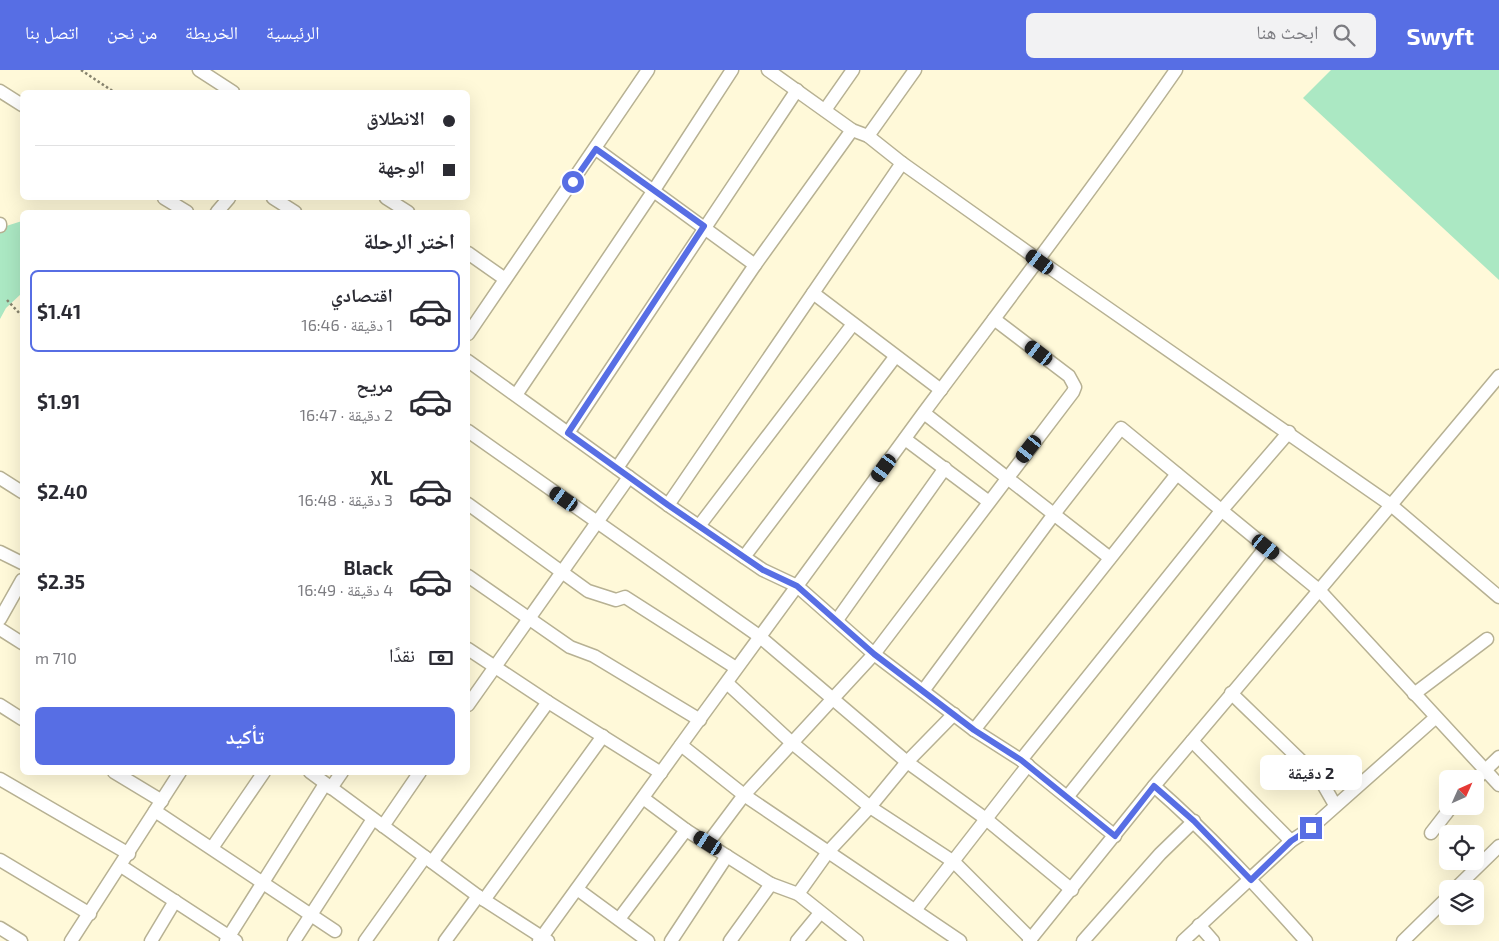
<!DOCTYPE html>
<html lang="ar">
<meta charset="utf-8">
<style>
body{margin:0;font-family:"Exo 2","Noto Naskh Arabic",sans-serif;background:#f2f2f3;color:#2b2b33;direction:rtl;height:100vh;display:flex;flex-direction:column;font-size:19px;white-space:nowrap}
*{box-sizing:border-box;margin:0}
p{font-size:16px;color:#7c7c81}
.icon{flex:none;width:28px;height:28px;fill:none;stroke:currentColor;stroke-width:2;stroke-linecap:round;stroke-linejoin:round}
.map{position:relative;flex:1;overflow:hidden;direction:ltr}
.drawer{position:absolute;left:20px;top:140px;width:450px;height:565px;display:flex;flex-direction:column;background:#fff;border-radius:8px;box-shadow:0 5px 20px #0002;direction:rtl}
.drawer>*{flex:none}
.hud{position:absolute;left:20px;top:20px;width:450px;height:110px;border-radius:8px;box-shadow:0 5px 20px #0002;direction:rtl;display:grid;align-content:center;height:110px;padding:0 15px;background:#fff}
.needle{width:32px;rotate:45deg}
.buttons{position:absolute;left:1439px;top:700px;display:grid;gap:10px}
.buttons a{display:grid;place-items:center;width:45px;height:45px;border-radius:8px;background:#fff;box-shadow:0 5px 20px #0002;font-size:25px}
.end{position:absolute;width:22px;height:22px;margin:-11px;border:6px solid #576ee4;background:#fff;box-shadow:0 0 0 2px #fff}
.from{border-radius:50%}
.bubble{position:absolute;height:35px;border-radius:8px;background:#fff;box-shadow:0 5px 20px #0002;font-size:16px;font-weight:700;line-height:35px;text-align:center;direction:rtl}
.car{position:absolute;width:15px;height:30px;margin:-15px -8px;border-radius:6px;box-shadow:0 0 4px 1px #0007;background:linear-gradient(#222 24%,#8ab4d8 0 40%,#222 0 76%,#8ab4d8 0 86%,#222 0)}
.hud b{display:flex;align-items:center;gap:18px;height:48px;font-size:19px}
.hud b+b{border-top:1px solid #e1e1e2}
.hud i{width:12px;height:12px;background:#2b2b33}
ul{padding:0;list-style:none}
li{display:flex;align-items:center;gap:15px;height:82px;margin:0 10px 8px;padding:0 5px;border:2px solid transparent;border-radius:8px}
li div{flex:1}
li b{display:block;font-size:19px}
li em{font-style:normal;font-weight:700}
li.selected{border-color:#576ee4}
li>.icon{width:45px;height:45px;stroke-width:1.5}
h2{padding:0 15px;font-size:22px;line-height:60px}
.pay{display:flex;align-items:center;gap:12px;height:55px;padding:0 15px;font-size:19px}
.pay p{margin-inline-start:auto}
.primary-button{display:flex;gap:10px;margin-top:auto;padding:10px 15px}
.primary-button a{flex:1;height:58px;border-radius:8px;background:#576ee4;color:#fff;font-size:20px;font-weight:700;line-height:58px;text-align:center}
header{display:flex;align-items:center;gap:30px;box-sizing:border-box;height:70px;padding:0 25px;background:#576ee4;color:#fff}
header strong{font-size:24px}
nav{display:flex;gap:28px;margin-inline-start:auto;font-size:18px}
.search{width:350px;height:45px;background:#f2f2f3;display:flex;align-items:center;gap:12px;box-sizing:border-box;padding:0 18px;border-radius:8px;color:#7c7c81;font-size:19px}
.map>svg:first-child{display:block}
</style>
<header>
<strong>Swyft</strong>
<div class="search"><svg class="icon" aria-label="search" viewBox="0 0 24 24"><circle cx="10" cy="10" r="6"/><path d="M15 15l6 6"/></svg>ابحث هنا</div>
<nav><a>الرئيسية</a><a>الخريطة</a><a>من نحن</a><a>اتصل بنا</a></nav>
</header>
<div class="map">
<svg width="1499" height="871" viewBox="0 0 1499 871">
<rect width="100%" height="100%" fill="#fff9d9"/>
<g fill="#abe8c3">
<polygon points="1331,0 1499,0 1499,210 1303,28"/>
<polygon points="22,151 22,223 6,238 0,249 0,158"/>
</g>
<g fill="none" stroke-linecap="round" stroke-linejoin="round">
<defs>
<g id="minor">
<polyline points="199,0 233,22"/>
<polyline points="768,0 852,60 868,66 902,93 1040,191 1391,435 1499,306"/>
<polyline points="0,21 22,35"/>
<polyline points="825,40 853,0"/>
<polyline points="868,66 915,0"/>
<polyline points="596,79 755,195"/>
<polyline points="164,128 187,142"/>
<polyline points="273,128 295,142"/>
<polyline points="386,128 408,142"/>
<polyline points="217,142 229,128"/>
<polyline points="0,154 0,156"/>
<polyline points="468,183 505,209"/>
<polyline points="813,223 941,320"/>
<polyline points="468,264 648,0"/>
<polyline points="468,291 668,435 763,500 797,516 874,584 974,660 1021,690 1115,766"/>
<polyline points="516,325 654,120 732,0"/>
<polyline points="924,343 1110,488"/>
<polyline points="468,361 759,566 907,692 986,749 1072,820"/>
<polyline points="568,363 797,20"/>
<polyline points="905,369 989,432"/>
<polyline points="617,398 755,195 852,60"/>
<polyline points="0,408 22,422"/>
<polyline points="468,434 588,521 616,530 625,527 736,598"/>
<polyline points="668,435 902,93"/>
<polyline points="699,456 853,254"/>
<polyline points="0,482 22,493"/>
<polyline points="744,487 895,287"/>
<polyline points="468,506 570,577 594,586 700,650"/>
<polyline points="0,549 22,510"/>
<polyline points="837,550 945,398"/>
<polyline points="0,559 22,573"/>
<polyline points="468,579 548,632 661,703"/>
<polyline points="727,613 791,672 870,737 954,792 1031,869"/>
<polyline points="923,621 1054,444 1121,358 1320,521 1499,715"/>
<polyline points="1231,623 1320,709 1335,735"/>
<polyline points="1414,624 1487,569"/>
<polyline points="0,635 22,649"/>
<polyline points="468,635 629,407"/>
<polyline points="974,660 1177,404"/>
<polyline points="1192,671 1291,771"/>
<polyline points="681,675 744,725 960,871"/>
<polyline points="1021,690 1221,441 1289,362"/>
<polyline points="114,702 162,731"/>
<polyline points="310,702 478,826 548,871"/>
<polyline points="0,709 129,784"/>
<polyline points="1475,710 1499,687"/>
<path d="M1154 716C1209 764 1257 816 1306 871"/>
<polyline points="331,718 342,702"/>
<polyline points="1068,726 1266,477"/>
<polyline points="643,728 686,760 771,814 798,824 857,871"/>
<polyline points="155,741 335,861"/>
<polyline points="383,756 420,702"/>
<polyline points="1431,763 1452,736"/>
<polyline points="708,773 744,725 874,584 1073,322 1075,317 1069,306 994,249"/>
<polyline points="212,778 264,702"/>
<polyline points="0,790 90,844"/>
<polyline points="432,792 548,632"/>
<polyline points="121,796 236,871"/>
<polyline points="577,819 648,871"/>
<polyline points="1455,819 1499,776"/>
<polyline points="798,824 828,782 870,737 907,692 954,644"/>
<polyline points="484,830 603,666"/>
<polyline points="916,839 1028,695"/>
<polyline points="619,849 686,760"/>
<polyline points="1199,855 1213,871"/>
<polyline points="0,858 21,871"/>
<polyline points="71,871 180,702"/>
<polyline points="151,871 175,831"/>
<polyline points="226,871 325,714"/>
<polyline points="294,871 373,749"/>
<polyline points="365,871 425,787"/>
<polyline points="445,871 478,826"/>
<path d="M539 871C666 695 793 520 922 345 1007 231 1094 118 1176 0"/>
<polyline points="671,871 727,786"/>
<polyline points="730,871 771,814"/>
<polyline points="797,871 820,843"/>
<polyline points="1029,871 1154,716 1391,435 1499,527"/>
<polyline points="1083,871 1160,784 1194,751"/>
<polyline points="1183,871 1291,771 1311,758 1435,648"/>
<polyline points="1403,871 1448,827"/>
</g>
</defs>
<use href="#minor" stroke="#b7b193" stroke-width="15"/>
<g stroke="#87836d" stroke-width="2.5" stroke-dasharray="2.5 2.5" stroke-linecap="butt">
<polyline points="81,0 114,22"/>
<polyline points="7,230 22,246"/>
</g>
<use href="#minor" stroke="#fff" stroke-width="12"/>
</g>
<g fill="none" stroke-linecap="round" stroke-linejoin="round">
<polyline stroke="#576ee4" stroke-width="6" points="573,112 596,79 704,156 568,363 668,435 763,500 797,516 874,584 974,660 1021,690 1115,766 1154,716 1194,751 1251,810 1291,771 1311,758"/>
</g>
</svg>
<div class="buttons">
<a><svg class="needle" viewBox="-14 -14 28 28"><path d="M0-13l5 13h-10z" fill="#e53935"/><path d="M0 13l5-13h-10z" fill="#7c7c81"/></svg></a>
<a><svg class="icon" aria-label="locate" viewBox="0 0 24 24"><circle cx="12" cy="12" r="6"/><path d="M12 2v4M12 18v4M2 12h4M18 12h4"/></svg></a>
<a><svg class="icon" aria-label="layers" viewBox="0 0 24 24"><path d="M12 4l9 5-9 5-9-5zM3 14l9 5 9-5"/></svg></a>
</div>
<i class="end from" style="left:573px;top:112px"></i>
<i class="end" style="left:1311px;top:758px"></i>
<div class="bubble" style="left:1260px;top:685px;width:102px">2 دقيقة</div>
<i class="car" style="left:1040px;top:192px;rotate:306deg"></i>
<i class="car" style="left:1039px;top:283px;rotate:307deg"></i>
<i class="car" style="left:1029px;top:379px;rotate:218deg"></i>
<i class="car" style="left:884px;top:398px;rotate:216deg"></i>
<i class="car" style="left:564px;top:429px;rotate:305deg"></i>
<i class="car" style="left:1266px;top:477px;rotate:129deg"></i>
<i class="car" style="left:708px;top:773px;rotate:302deg"></i>
<div class="hud">
<b><i class="from"></i>الانطلاق</b>
<b><i></i>الوجهة</b>
</div>
<section class="drawer">
<h2>اختر الرحلة</h2>
<ul>
<li class="selected"><svg class="icon" aria-label="car" viewBox="0 0 24 24"><path d="M5 17H2v-5l4-1 3-4h7l3 4 3 1v5h-3M9 17h6M6 11h13"/><circle cx="7" cy="17" r="2"/><circle cx="17" cy="17" r="2"/></svg><div><b>اقتصادي</b><p>1 دقيقة · 16:46</p></div><em>$1.41</em></li>
<li><svg class="icon" aria-label="car" viewBox="0 0 24 24"><path d="M5 17H2v-5l4-1 3-4h7l3 4 3 1v5h-3M9 17h6M6 11h13"/><circle cx="7" cy="17" r="2"/><circle cx="17" cy="17" r="2"/></svg><div><b>مريح</b><p>2 دقيقة · 16:47</p></div><em>$1.91</em></li>
<li><svg class="icon" aria-label="car" viewBox="0 0 24 24"><path d="M5 17H2v-5l4-1 3-4h7l3 4 3 1v5h-3M9 17h6M6 11h13"/><circle cx="7" cy="17" r="2"/><circle cx="17" cy="17" r="2"/></svg><div><b>XL</b><p>3 دقيقة · 16:48</p></div><em>$2.40</em></li>
<li><svg class="icon" aria-label="car" viewBox="0 0 24 24"><path d="M5 17H2v-5l4-1 3-4h7l3 4 3 1v5h-3M9 17h6M6 11h13"/><circle cx="7" cy="17" r="2"/><circle cx="17" cy="17" r="2"/></svg><div><b>Black</b><p>4 دقيقة · 16:49</p></div><em>$2.35</em></li>
</ul>
<div class="pay"><svg class="icon" aria-label="cash" viewBox="0 0 24 24"><path d="M3 7h18v10H3z"/><circle cx="12" cy="12" r="2"/></svg>نقدًا<p>710 m</p></div>
<div class="primary-button"><a>تأكيد</a></div>
</section>
</div>
